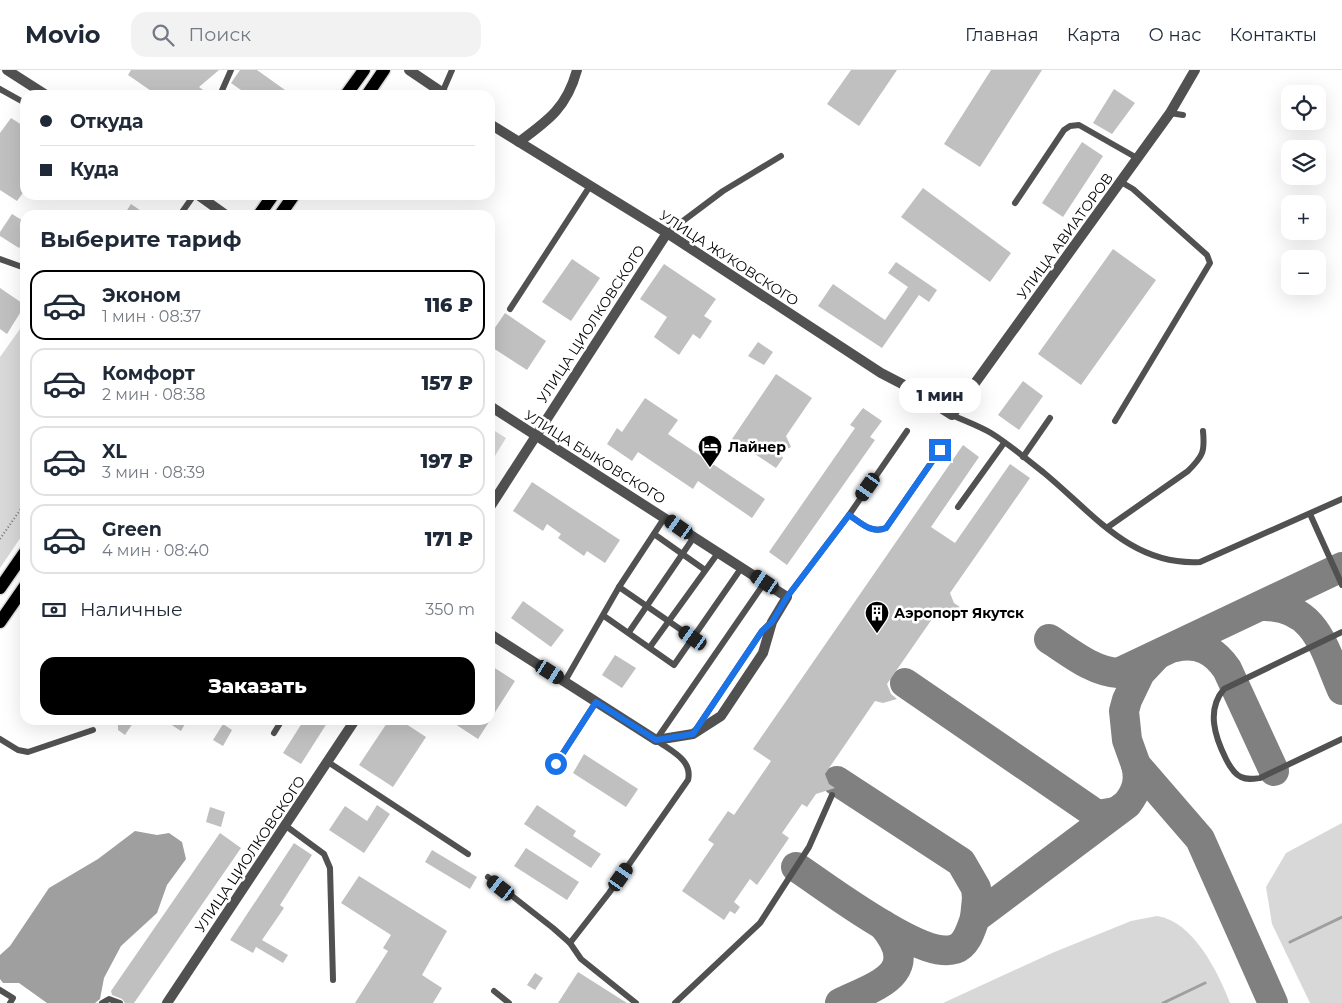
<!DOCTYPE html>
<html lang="ru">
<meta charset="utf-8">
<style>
body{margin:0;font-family:Montserrat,sans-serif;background:#f2f2f3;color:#1f2937;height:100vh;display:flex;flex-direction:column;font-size:19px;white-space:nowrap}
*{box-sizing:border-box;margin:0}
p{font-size:16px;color:#747a83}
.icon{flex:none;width:28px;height:28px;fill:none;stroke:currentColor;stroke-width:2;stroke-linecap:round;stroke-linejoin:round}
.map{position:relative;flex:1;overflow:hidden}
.panel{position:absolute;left:20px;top:140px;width:475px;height:515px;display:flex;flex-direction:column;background:#fff;border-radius:15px;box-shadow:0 5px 20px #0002}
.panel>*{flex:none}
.guide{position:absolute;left:20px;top:20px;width:475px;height:110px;border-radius:15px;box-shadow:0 5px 20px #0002;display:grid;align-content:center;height:110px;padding:0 20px;background:#fff}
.fabs{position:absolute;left:1281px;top:15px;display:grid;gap:10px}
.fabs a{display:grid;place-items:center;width:45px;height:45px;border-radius:10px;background:#fff;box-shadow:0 5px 20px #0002;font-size:25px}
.end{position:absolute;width:22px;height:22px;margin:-11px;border:6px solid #1a73e8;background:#fff;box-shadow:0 0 0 2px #fff}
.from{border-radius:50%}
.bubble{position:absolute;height:35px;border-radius:15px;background:#fff;box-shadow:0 5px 20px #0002;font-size:16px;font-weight:800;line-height:35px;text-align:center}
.car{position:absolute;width:15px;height:30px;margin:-15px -8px;border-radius:6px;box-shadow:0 0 4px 1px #0007;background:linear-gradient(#222 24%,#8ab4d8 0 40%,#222 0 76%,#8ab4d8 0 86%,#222 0)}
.guide b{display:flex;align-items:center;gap:18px;height:48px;font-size:19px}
.guide b+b{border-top:1px solid #e0e1e3}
.guide i{width:12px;height:12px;background:#1f2937}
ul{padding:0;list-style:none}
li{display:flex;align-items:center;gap:15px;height:70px;margin:0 10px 8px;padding:0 10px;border:2px solid #e0e1e3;border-radius:15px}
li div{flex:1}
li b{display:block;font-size:19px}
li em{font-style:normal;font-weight:800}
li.active{border-color:#000}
li>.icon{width:45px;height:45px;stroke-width:1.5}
h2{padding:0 20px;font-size:22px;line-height:60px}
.pay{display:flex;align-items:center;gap:12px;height:55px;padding:0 20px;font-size:19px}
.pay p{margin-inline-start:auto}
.primary-button{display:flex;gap:10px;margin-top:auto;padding:10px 20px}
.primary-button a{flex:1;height:58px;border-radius:15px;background:#000;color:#fff;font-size:20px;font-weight:800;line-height:58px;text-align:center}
header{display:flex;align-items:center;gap:30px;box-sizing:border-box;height:70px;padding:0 25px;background:#fff;border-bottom:1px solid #e0e1e3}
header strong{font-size:24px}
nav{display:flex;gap:28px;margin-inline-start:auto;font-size:18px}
.search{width:350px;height:45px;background:#f2f2f3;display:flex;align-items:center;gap:12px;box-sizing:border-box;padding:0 18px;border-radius:15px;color:#747a83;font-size:19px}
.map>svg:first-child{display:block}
</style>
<header>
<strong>Movio</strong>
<div class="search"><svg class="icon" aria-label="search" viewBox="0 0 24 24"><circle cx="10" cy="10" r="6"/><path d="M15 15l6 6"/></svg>Поиск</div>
<nav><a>Главная</a><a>Карта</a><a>О нас</a><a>Контакты</a></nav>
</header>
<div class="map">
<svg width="1342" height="933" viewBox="0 0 1342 933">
<rect width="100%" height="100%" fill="#fff"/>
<g fill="#d8d8d8">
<polygon points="20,259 25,262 25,461 0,498 0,287"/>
<polygon points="490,358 506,368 490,394"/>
<polygon points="1342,753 1342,933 1310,933 1272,854 1266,817 1286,783"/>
<path d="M1157 846C1193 851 1218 902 1230 933H943L1052 883 1131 851Z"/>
</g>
<polygon fill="#9f9f9f" points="135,761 157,765 169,763 182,772 186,789 167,815 157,843 121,876 104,908 100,929 95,933 47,933 19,913 3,913 0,909 0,885 10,876 49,818 98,789"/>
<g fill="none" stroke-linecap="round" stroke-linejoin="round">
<g stroke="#9f9f9f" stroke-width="3">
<polyline points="1290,872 1342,847"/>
<polyline points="1163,933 1205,913"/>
</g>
<g stroke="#808080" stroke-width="30">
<path d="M1261 536C1316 534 1324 579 1342 620"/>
<path d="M1049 569C1071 583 1092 601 1118 603L1342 497"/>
<path d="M1175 577C1198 572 1214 580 1227 599L1274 701"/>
<polyline points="1155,587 1140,603 1127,630 1124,641 1127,670 1136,695 1200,769 1273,933"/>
<polyline points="905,613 1093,742 1098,745 1115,742"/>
<polyline points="837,711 961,792 976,818 977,828 975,848"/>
<path d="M796 797C825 816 922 891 955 879 967 875 971 859 975 848L1127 734C1137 721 1140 710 1136 695"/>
<path d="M840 933C878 915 923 903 883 855"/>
</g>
</g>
<g fill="#c0c0c0">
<polygon points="131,0 219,0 199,17 210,25 157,25 128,5"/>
<polygon points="240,0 257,0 292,25 248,25 231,13"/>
<polygon points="851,0 897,0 859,56 827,34"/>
<polygon points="991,0 1042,0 980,97 944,74"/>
<polygon points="1114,19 1135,33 1112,64 1093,53"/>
<polygon points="11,48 25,57 25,120 17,131 0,120 0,63"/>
<polygon points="1082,72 1103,86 1063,147 1042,133"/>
<polygon points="923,118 1011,183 990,212 901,147"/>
<polygon points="131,134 147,145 124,145"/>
<polygon points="12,144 25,152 25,170 19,178 0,166 0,162"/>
<polygon points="1113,179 1156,210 1081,315 1038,284"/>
<polygon points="572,189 600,208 571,251 542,232"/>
<polygon points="896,192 937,220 929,232 919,225 882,278 818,236 833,214 885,250 908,217 888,203"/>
<polygon points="664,194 716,229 704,246 712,251 700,269 693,264 679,285 654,267 667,247 640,229"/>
<polygon points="0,218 25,235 7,264 0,259"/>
<polygon points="505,243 546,271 527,300 490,276 490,265"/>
<polygon points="758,272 773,282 764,295 748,286"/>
<polygon points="776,304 812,328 786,366 791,377 780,382 783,388 776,398 732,369"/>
<polygon points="1023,311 1043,326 1019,360 998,345"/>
<polygon points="645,328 678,350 668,364 765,429 752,448 698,411 693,419 638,382 632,391 607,374 617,358 622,362"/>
<polygon points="863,338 882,351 870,367 875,370 787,495 769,482 855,358 850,355"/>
<polygon points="963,375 979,387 931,457 955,473 1010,394 1030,408 950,523 954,533 960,537 946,541 939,539 887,614 891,624 897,629 883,633 875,631 825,704 829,714 835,718 816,724 807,737 802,734 782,763 789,768 757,815 750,809 734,832 740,837 735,844 730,841 724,850 682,821 714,774 708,770 728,741 734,745 771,691 753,679"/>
<polygon points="532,412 620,470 605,493 587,481 584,486 558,468 561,464 547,454 543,461 513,441"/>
<polygon points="523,531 564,560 551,577 511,548"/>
<polygon points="615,585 636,598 622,618 602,605"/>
<polygon points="490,595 515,611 478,669 449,650 490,650"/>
<polygon points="118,650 135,650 125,665 118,660"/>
<polygon points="164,650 187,650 181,661"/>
<polygon points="304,650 329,650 301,694 283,683"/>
<polygon points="389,650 400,650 426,667 393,717 359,695"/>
<polygon points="223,654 232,660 223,676 213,670"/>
<polygon points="584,684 638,719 626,737 573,703"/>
<polygon points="377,735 390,744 364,783 329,760 345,736 367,751"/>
<polygon points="537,735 576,761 573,766 601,784 591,798 524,754"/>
<polygon points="210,737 225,742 221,757 206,752"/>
<polygon points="220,763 241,778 134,933 125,933 122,929 112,925 111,921"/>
<polygon points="294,773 312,785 280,835 284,838 262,870 288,885 283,893 256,877 253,883 230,870"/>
<polygon points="526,778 579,812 567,830 514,796"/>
<polygon points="432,780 477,807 470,819 425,792"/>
<polygon points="359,806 447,861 422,905 442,918 433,933 355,933 388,881 383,878 391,865 341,833"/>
<polygon points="578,902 627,933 558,933"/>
<polygon points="535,903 543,908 535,920 527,915"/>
</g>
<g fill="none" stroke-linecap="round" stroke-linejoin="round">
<defs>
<g id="primary">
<polyline points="346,25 364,0"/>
<polyline points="367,25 384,0"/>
<polyline points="259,145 273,125"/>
<polyline points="280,145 294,125"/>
<polyline points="0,518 25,482"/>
<polyline points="0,552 25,516"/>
</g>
</defs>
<use href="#primary" stroke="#dbdbdb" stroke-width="15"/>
<polyline stroke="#737373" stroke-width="2" stroke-dasharray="1 2.5" stroke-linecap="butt" points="0,469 25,433"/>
<g stroke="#515151" stroke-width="6">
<polyline points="0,19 25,33"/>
<polyline points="442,23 452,0"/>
<polyline points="220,25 231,0"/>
<polyline points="1170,43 1183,45"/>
<polyline points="1015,133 1064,60 1070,56 1079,55 1137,88"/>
<polyline points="180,145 194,125"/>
<polyline points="667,163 723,121 781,86"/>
<polyline points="0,189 25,198"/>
<polyline points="510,239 590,116"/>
<path d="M952 345C965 351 979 356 991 363 1009 374 1026 389 1043 402 1093 443 1131 496 1200 492L1342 429"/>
<polyline points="1115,351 1210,193 1207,185 1133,119 1121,112"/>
<polyline points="1023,387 1050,348"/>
<polyline points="958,437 1004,373"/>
<polyline points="1310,444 1342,515"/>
<path d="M849 445C861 453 871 464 886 458L940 380"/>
<path d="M1108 457 1188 401C1203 386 1205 382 1203 361"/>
<polyline points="654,464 705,500"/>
<polyline points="619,517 693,568"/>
<polyline points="787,527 849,445 907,361"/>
<polyline points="604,546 674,595 742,497"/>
<polyline points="629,562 694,467"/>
<path d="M1342 562 1224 619C1206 640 1215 667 1226 689 1229 695 1234 704 1241 707 1247 710 1253 709 1260 708L1342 669"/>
<polyline points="650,577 718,483"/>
<polyline points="565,611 619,517 665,447"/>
<polyline points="695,661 762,561 771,552"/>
<polyline points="274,663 282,650"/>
<polyline points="0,669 18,680 28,682 93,660"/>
<polyline points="328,692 468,784"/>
<polyline points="556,694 596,632"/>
<polyline points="286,756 324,784 330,798 333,910"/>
<polyline points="488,807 553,858 570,873 581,889 636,933"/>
<path d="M570 873 609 823 688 710C693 690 671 681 656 670L765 512"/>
<polyline points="0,920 13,928 10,933"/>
<polyline points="494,921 509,933"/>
<polyline points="102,933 109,929 120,933"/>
<polyline points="675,933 760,853 809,777 832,725"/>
</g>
<g stroke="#515151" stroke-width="10">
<polyline points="409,0 446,25"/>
<polyline points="490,54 667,163 881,303 908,317 952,345 1170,43 1195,0"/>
<path d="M519 72C549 50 567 37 577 0"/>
<polyline points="490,336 787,527 772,552 763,583 721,646 693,664 656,670 490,564"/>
<polyline points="490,437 667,163"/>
<polyline points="167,933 355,650"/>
</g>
<g stroke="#515151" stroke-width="10">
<polyline points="7,0 46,25"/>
<polyline points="198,125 226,145"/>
</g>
<use href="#primary" stroke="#000" stroke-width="12"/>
</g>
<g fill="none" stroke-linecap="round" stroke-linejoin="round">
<path stroke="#1a73e8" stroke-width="6" d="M556 694 596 632 656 670 693 664 762 561 772 552 787 527 849 445C861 453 871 464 886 458L940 380"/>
</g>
<defs>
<symbol id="hotel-pin" viewBox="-11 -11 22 30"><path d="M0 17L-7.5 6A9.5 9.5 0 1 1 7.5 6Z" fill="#000" stroke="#fff"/><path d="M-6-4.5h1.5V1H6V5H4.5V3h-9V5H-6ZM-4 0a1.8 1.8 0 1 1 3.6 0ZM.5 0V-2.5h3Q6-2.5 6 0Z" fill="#fff"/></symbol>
<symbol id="building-pin" viewBox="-11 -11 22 30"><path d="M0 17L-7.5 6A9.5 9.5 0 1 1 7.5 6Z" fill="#000" stroke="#fff"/><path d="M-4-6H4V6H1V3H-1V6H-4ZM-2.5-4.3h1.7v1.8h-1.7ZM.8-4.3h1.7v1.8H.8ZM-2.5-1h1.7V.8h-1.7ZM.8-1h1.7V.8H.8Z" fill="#fff"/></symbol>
</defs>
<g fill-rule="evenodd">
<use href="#hotel-pin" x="696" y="363" width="28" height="38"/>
<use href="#building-pin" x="863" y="529" width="28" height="38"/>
</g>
<g text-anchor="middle" stroke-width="5" stroke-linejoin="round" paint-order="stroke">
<g font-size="14" fill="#000" stroke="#fff">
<text transform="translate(1065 166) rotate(-54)" y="5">УЛИЦА АВИАТОРОВ</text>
<text transform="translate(729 188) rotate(33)" y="5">УЛИЦА ЖУКОВСКОГО</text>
<text transform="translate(591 254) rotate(-57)" y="5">УЛИЦА ЦИОЛКОВСКОГО</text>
<text transform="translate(595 387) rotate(32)" y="5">УЛИЦА БЫКОВСКОГО</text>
<text transform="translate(250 784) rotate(-56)" y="5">УЛИЦА ЦИОЛКОВСКОГО</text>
</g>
<g font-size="14" font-weight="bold" fill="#000" stroke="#fff" text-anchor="start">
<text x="728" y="382">Лайнер</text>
<text x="894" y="548">Аэропорт Якутск</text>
</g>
</g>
</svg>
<div class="fabs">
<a><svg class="icon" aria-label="locate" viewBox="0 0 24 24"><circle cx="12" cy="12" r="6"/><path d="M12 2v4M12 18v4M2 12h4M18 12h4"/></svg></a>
<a><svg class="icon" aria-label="layers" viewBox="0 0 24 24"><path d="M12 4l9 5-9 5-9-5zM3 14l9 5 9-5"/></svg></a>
<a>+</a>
<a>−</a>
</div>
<i class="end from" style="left:556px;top:694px"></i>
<i class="end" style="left:940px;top:380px"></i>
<div class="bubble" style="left:899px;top:308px;width:82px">1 мин</div>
<i class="car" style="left:868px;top:417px;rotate:215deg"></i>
<i class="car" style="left:679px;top:457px;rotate:305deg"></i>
<i class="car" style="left:765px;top:512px;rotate:304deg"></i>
<i class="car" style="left:693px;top:568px;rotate:305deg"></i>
<i class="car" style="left:550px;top:602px;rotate:122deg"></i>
<i class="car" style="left:621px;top:807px;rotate:35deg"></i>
<i class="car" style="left:501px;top:818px;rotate:308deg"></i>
<div class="guide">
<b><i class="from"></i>Откуда</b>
<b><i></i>Куда</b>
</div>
<section class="panel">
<h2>Выберите тариф</h2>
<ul>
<li class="active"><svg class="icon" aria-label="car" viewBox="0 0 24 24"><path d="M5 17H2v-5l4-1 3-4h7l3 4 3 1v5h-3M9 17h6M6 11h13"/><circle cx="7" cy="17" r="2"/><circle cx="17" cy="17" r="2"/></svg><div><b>Эконом</b><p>1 мин · 08:37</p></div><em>116 ₽</em></li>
<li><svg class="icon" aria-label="car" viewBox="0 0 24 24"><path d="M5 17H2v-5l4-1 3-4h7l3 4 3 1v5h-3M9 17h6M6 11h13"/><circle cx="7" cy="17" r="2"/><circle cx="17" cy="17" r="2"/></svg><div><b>Комфорт</b><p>2 мин · 08:38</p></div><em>157 ₽</em></li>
<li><svg class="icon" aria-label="car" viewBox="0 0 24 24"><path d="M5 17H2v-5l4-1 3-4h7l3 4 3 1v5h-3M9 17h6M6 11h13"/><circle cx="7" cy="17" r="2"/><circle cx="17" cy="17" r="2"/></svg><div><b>XL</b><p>3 мин · 08:39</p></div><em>197 ₽</em></li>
<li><svg class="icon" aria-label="car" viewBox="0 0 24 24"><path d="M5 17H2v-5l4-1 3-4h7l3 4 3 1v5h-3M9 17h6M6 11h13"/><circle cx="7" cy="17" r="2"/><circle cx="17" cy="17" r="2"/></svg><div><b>Green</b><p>4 мин · 08:40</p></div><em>171 ₽</em></li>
</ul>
<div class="pay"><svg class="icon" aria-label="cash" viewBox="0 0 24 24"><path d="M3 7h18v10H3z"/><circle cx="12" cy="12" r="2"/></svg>Наличные<p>350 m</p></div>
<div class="primary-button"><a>Заказать</a></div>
</section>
</div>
